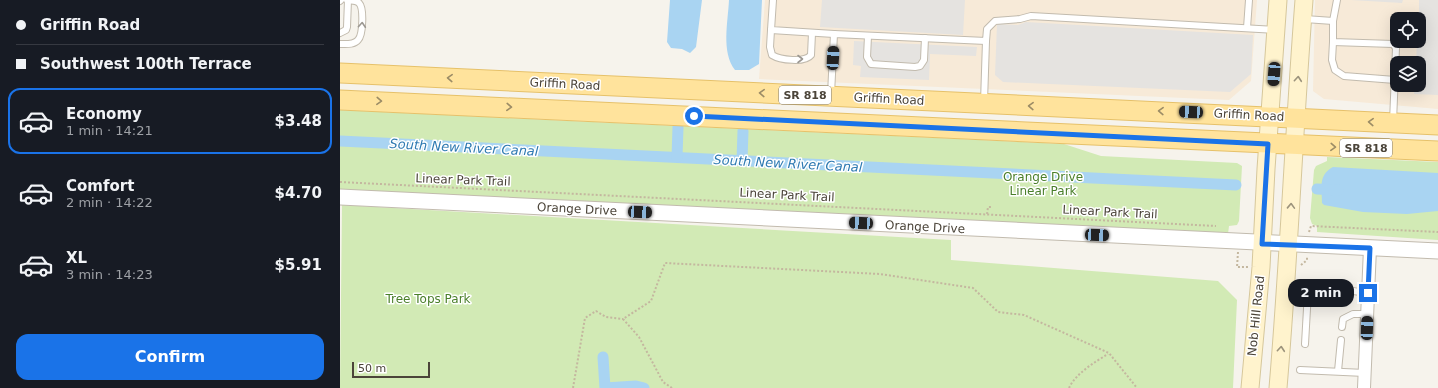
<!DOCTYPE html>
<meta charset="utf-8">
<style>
body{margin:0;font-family:"DejaVu Sans",sans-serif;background:#242831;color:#f1f3f6;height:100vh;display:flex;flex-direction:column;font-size:15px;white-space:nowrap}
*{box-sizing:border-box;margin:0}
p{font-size:13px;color:#9ea1a6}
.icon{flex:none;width:22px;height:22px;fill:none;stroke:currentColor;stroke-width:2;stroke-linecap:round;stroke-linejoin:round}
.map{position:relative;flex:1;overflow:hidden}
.drawer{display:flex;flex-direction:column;background:#171b24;width:340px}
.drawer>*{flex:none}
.hud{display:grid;align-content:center;height:88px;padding:0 16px;background:#171b24}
.buttons{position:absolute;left:1050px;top:12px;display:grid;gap:8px}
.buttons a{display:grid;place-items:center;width:36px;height:36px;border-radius:8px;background:#171b24;box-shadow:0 4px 16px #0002;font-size:20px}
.scale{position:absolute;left:12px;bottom:10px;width:78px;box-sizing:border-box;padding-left:4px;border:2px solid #4b4439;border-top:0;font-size:11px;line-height:14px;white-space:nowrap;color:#4b4439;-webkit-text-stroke:3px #fff;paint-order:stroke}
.end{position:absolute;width:18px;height:18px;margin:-9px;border:5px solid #1a73e8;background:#fff;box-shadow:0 0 0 2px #fff}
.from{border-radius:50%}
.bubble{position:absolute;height:28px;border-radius:12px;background:#171b24;box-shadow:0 4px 16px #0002;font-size:13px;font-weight:700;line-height:28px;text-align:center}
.car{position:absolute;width:12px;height:24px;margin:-12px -6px;border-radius:5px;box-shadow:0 0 3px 1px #0007;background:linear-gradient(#222 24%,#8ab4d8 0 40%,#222 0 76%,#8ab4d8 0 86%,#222 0)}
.hud b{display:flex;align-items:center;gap:14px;height:38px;font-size:15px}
.hud b+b{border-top:1px solid #363941}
.hud i{width:10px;height:10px;background:#f1f3f6}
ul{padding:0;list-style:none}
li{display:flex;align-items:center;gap:12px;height:66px;margin:0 8px 6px;padding:0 8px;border:2px solid transparent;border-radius:12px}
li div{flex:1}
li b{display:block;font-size:15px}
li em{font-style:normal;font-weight:700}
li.active{border-color:#1a73e8}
li>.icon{width:36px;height:36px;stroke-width:1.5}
.primary-button{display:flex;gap:8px;margin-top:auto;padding:8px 16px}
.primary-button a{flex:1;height:46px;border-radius:12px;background:#1a73e8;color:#fff;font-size:16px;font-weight:700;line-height:46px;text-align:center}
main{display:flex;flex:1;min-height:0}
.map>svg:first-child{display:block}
</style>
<main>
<section class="drawer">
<div class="hud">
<b><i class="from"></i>Griffin Road</b>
<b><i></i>Southwest 100th Terrace</b>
</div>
<ul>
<li class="active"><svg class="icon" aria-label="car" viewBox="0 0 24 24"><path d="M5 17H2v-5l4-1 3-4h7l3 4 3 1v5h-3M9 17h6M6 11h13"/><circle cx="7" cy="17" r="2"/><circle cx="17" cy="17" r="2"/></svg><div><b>Economy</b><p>1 min · 14:21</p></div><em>$3.48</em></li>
<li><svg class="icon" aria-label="car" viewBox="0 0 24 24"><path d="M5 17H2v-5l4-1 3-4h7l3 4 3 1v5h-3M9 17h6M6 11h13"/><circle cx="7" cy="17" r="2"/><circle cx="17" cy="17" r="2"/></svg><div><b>Comfort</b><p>2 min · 14:22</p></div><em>$4.70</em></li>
<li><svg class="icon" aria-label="car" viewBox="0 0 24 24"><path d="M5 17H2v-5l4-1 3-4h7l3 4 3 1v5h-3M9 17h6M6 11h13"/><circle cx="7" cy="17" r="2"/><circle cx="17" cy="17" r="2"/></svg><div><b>XL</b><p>3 min · 14:23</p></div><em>$5.91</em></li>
</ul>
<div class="primary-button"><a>Confirm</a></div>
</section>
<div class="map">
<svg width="1098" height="388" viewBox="0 0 1098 388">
<rect width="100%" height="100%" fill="#f6f3ec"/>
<g fill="#f7ead8" fill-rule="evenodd">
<polygon points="425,0 917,0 911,81 889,100 419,79"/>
<path d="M975 0H1098V109L984 99 973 91ZM1057 19H1079V41H1057ZM1057 63H1079V85H1057Z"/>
</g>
<g fill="#d2eab5">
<polygon points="0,110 724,144 761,156 897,163 902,166 899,221 897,225 889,226 888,234 0,190"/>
<polygon points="987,157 1098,162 1098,240 977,232 977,226 972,224 970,218 974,170 976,166 987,161"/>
<polygon points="2,205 611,240 611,260 878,281 897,300 893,388 0,388"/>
</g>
<g fill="#e5e3e0">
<polygon points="482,0 625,0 623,35 480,27"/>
<polygon points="1011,0 1063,0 1062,3"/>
<polygon points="1079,0 1098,0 1098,95 1074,94 1075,85 1079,85 1079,63 1076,63 1077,41 1079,41"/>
<polygon points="686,22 913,35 911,74 890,92 663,82 655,75 657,24 678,25"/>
<polygon points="514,41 637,47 636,56 590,54 589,80 520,77 521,66 513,65"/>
</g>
<g fill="#a9d4f2">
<polygon points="330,0 362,0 356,47 350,53 342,49 331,48 327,42"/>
<path d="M389 0H422L419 64 409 70H395C381 52 388 22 389 0Z"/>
<path d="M993 167 1098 173V211L1067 214 1023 212 984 205 982 203C982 187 978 175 993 167Z"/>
</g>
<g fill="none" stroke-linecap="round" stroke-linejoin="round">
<g stroke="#a9d4f2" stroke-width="11">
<polyline points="0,141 896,185"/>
<polyline points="337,157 338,127"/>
<polyline points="402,160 403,131"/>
<polyline points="977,189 998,190"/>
<polyline points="263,357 265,388 296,386 304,388"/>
</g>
<defs>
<g id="service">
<polyline points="433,0 431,30 494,34"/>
<polyline points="997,0 993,21 993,42 1053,44 1056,48 1053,122"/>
<polyline points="0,1 1,0"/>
<polyline points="965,19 993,21"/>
<polyline points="907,28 909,0"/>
<path d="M431 30 430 47 432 55C440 60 465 63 471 55L472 33"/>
<polyline points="0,33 6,30 7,27 8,0"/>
<polyline points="528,36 527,57 531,64 575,67 580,66 584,60 585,38"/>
<polyline points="993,42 992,60 995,70 1004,76 1055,80"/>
<path d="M0 44C6 44 14 45 18 40 23 35 24 8 19 3 16 0 11 1 7 0"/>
<polyline points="491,94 494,34 646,41 647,29 655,21 680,19 691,16 935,30"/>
<polyline points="644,102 646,41"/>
<polyline points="1002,327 1003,319 1013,314 1027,314"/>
<path d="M965 344 968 291C985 281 1009 292 1028 293"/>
<polyline points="960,370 1025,373"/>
<polyline points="998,371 1001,340"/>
</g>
<polyline id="minor" points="1024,388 1030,248"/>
<polyline id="tertiary" points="0,197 1098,251"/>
<g id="secondary">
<polyline points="910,388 921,267 926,169 938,0"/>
<path d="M938 388C949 259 954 129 964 0"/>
</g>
<g id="primary">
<polyline points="0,73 1098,125"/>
<polyline points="0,100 1098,151"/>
</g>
</defs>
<use href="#service" stroke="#c2bbae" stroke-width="8"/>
<use href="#minor" stroke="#c2bbae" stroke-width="14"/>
<use href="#tertiary" stroke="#c2bbae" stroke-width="17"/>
<use href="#secondary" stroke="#d6c79b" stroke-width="19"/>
<use href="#primary" stroke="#e6c16a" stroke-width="21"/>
<g stroke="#c4b79f" stroke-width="2" stroke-dasharray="2 2" stroke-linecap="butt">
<polyline points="0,182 876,226"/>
<polyline points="647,214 648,207 651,207"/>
<polyline points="969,232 971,226 1098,232"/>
<polyline points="898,252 897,267 908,267"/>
<polyline points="961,265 967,260 967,256"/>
<polyline points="233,388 245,318 256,311 266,317 283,319"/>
<polyline points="332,388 323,382 299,337 283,319 311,301 325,263 540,274 633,288 658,312 684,315 769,353 797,388"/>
<path d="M729 388C736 373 755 362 768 354"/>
</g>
<use href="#service" stroke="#fff" stroke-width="6"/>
<use href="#minor" stroke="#fff" stroke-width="12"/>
<use href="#tertiary" stroke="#fff" stroke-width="15"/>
<use href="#secondary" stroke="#fff3cd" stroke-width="17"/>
<use href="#primary" stroke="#ffe39c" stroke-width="19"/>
</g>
<defs><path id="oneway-chevron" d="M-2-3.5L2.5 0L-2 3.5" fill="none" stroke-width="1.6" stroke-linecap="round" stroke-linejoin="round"/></defs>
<g stroke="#9c9892">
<use href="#oneway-chevron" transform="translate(22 25) rotate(-86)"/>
<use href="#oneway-chevron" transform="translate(460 59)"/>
</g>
<g stroke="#9c8c66">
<use href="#oneway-chevron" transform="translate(110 78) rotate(-177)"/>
<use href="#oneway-chevron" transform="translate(422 93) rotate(-177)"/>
<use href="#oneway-chevron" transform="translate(39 101) rotate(3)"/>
<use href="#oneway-chevron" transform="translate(691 106) rotate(-178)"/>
<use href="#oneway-chevron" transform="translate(169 107) rotate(3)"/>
<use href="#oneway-chevron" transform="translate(821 111) rotate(-178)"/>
<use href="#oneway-chevron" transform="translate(1031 122) rotate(-177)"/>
<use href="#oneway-chevron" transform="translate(993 147) rotate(3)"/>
</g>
<g stroke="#9c937c">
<use href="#oneway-chevron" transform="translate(958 79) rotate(-85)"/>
<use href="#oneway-chevron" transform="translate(951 206) rotate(-88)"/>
<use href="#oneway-chevron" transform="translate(941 349) rotate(-85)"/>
</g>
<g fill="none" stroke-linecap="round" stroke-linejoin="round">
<polyline stroke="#1a73e8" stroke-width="5" points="354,116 928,144 922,244 1030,248 1028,293"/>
</g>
<g text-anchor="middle" stroke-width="3" stroke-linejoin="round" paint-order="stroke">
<g fill="#fff" stroke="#817c74" stroke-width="1">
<rect x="439" y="86" width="52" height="18" rx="3"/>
<rect x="1000" y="139" width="52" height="18" rx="3"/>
</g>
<g font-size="11" font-weight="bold" fill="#4b4439">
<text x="465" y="99">SR 818</text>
<text x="1026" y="152">SR 818</text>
</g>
<g font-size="12" fill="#4b4439" stroke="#fff">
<text transform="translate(225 84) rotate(3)" y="4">Griffin Road</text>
<text transform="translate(549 99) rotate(3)" y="4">Griffin Road</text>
<text transform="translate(909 115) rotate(3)" y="4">Griffin Road</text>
<text transform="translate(123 180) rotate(2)" y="4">Linear Park Trail</text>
<text transform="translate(447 195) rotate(3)" y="4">Linear Park Trail</text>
<text transform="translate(237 209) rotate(3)" y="4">Orange Drive</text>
<text transform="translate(770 212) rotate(3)" y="4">Linear Park Trail</text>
<text transform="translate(585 227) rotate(3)" y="4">Orange Drive</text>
<text transform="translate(916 316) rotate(-84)" y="4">Nob Hill Road</text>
</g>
<g font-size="12" fill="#4a7f2a" stroke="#fff">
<text x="703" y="181">Orange Drive<tspan x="703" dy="14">Linear Park</tspan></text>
<text x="88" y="303">Tree Tops Park</text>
</g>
<g font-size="13" font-style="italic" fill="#2e7ab2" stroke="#fff">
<text transform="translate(124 147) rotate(3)" y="5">South New River Canal</text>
<text transform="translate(448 163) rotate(3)" y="5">South New River Canal</text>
</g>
</g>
</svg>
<div class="buttons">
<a><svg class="icon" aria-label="locate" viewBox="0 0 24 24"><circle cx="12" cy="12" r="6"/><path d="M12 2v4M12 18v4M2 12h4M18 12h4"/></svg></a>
<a><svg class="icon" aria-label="layers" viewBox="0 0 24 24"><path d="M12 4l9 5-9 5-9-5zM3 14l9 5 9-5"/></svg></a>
</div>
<div class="scale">50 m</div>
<i class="end from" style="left:354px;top:116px"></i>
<i class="end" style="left:1028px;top:293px"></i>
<div class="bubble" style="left:948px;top:279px;width:66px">2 min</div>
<i class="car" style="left:493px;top:58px;rotate:3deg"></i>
<i class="car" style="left:934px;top:74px;rotate:184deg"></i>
<i class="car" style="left:851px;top:112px;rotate:273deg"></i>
<i class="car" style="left:300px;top:212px;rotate:93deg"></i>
<i class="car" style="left:521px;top:223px;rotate:273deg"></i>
<i class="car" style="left:757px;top:235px;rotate:93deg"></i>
<i class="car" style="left:1027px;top:328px;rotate:2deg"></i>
</div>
</main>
